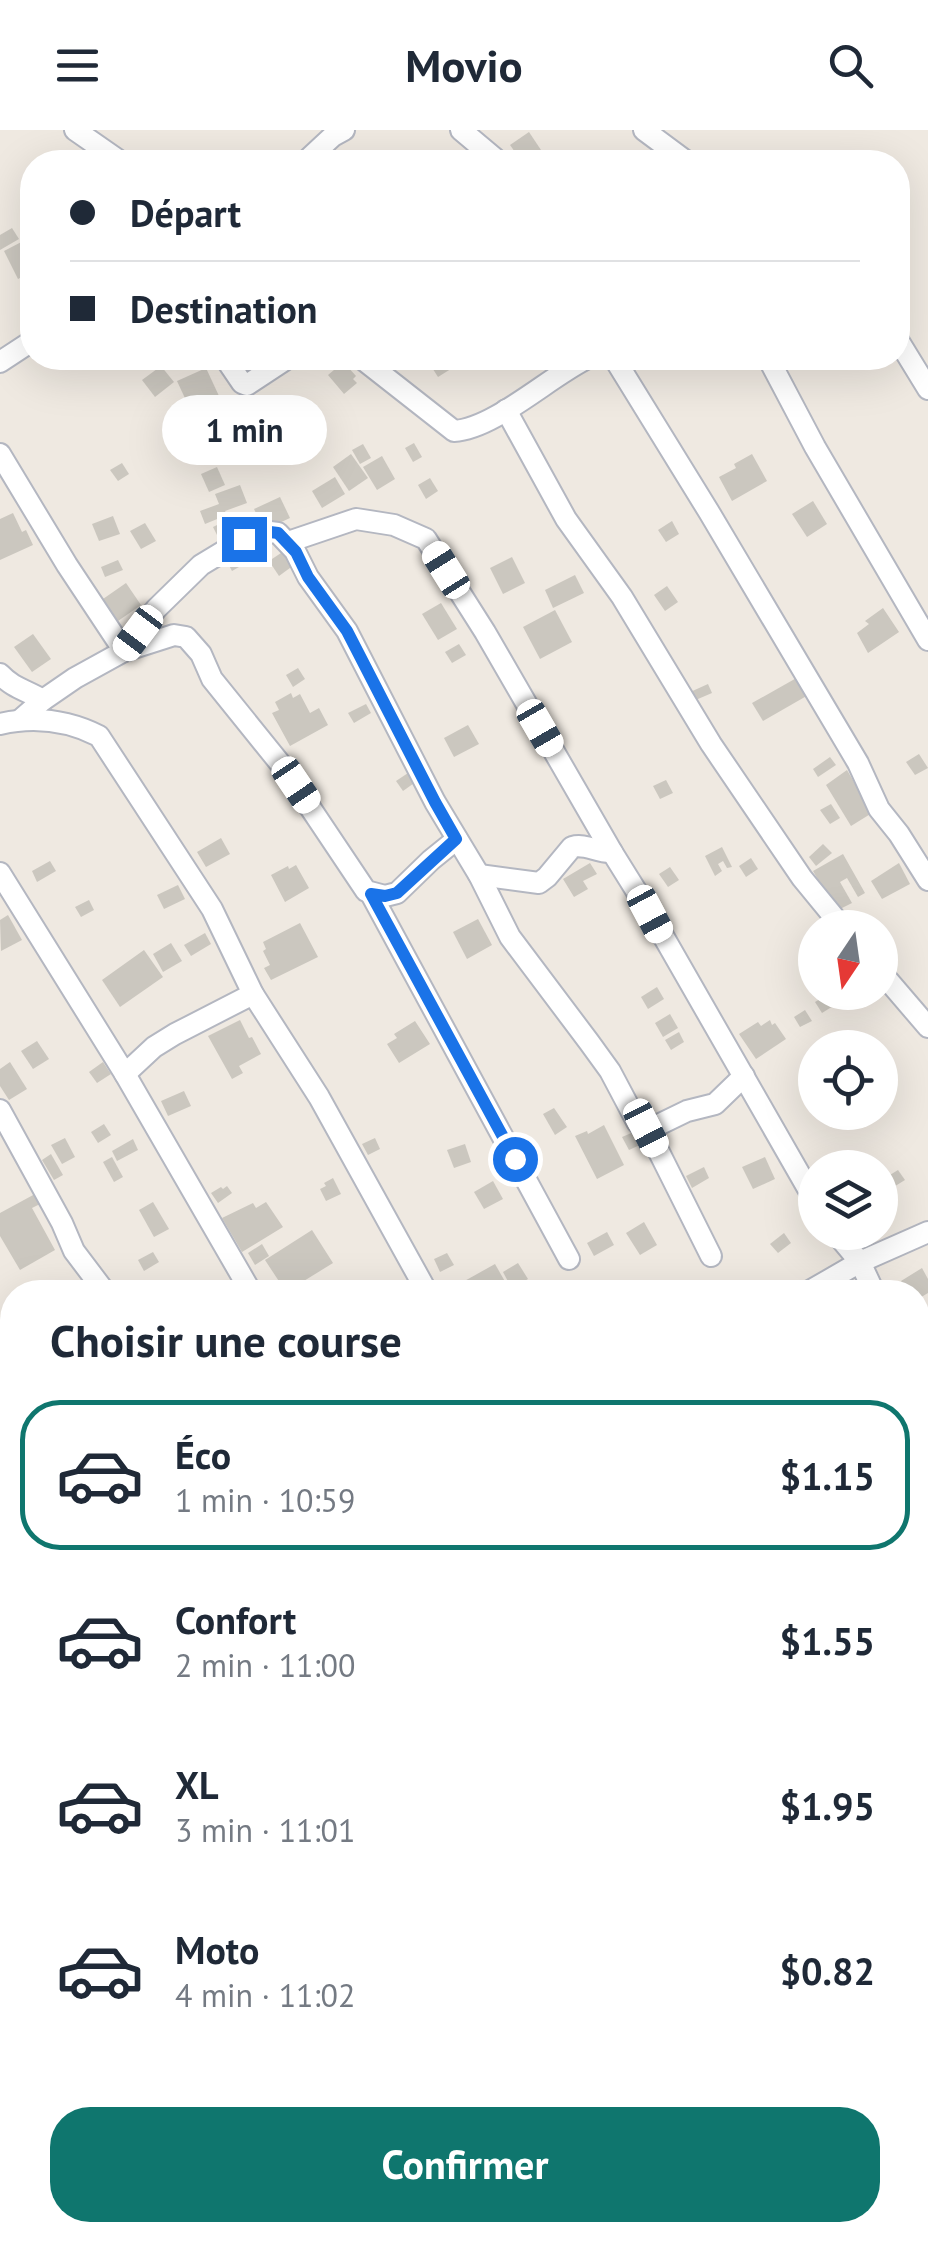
<!DOCTYPE html>
<html lang="fr">
<meta charset="utf-8">
<style>
body{margin:0;font-family:"PT Sans",sans-serif;background:#f6f6f7;color:#1f2937;height:100vh;display:flex;flex-direction:column;font-size:38px;white-space:nowrap}
*{box-sizing:border-box;margin:0}
p{font-size:32px;color:#747a83}
.icon{flex:none;width:55px;height:55px;fill:none;stroke:currentColor;stroke-width:2;stroke-linecap:round;stroke-linejoin:round}
.map{position:relative;flex:1;overflow:hidden}
.drawer{position:absolute;left:0px;top:1150px;width:930px;height:962px;display:flex;flex-direction:column;background:#fff;border-radius:40px 40px 0 0;box-shadow:0 10px 40px #0002}
.drawer>*{flex:none}
.banner{position:absolute;left:20px;top:20px;width:890px;height:220px;border-radius:40px;box-shadow:0 10px 40px #0002;display:grid;align-content:center;height:220px;padding:0 50px;background:#fff}
.needle{width:65px;rotate:193deg}
.buttons{position:absolute;left:798px;top:780px;display:grid;gap:20px}
.buttons a{display:grid;place-items:center;width:100px;height:100px;border-radius:50%;background:#fff;box-shadow:0 10px 40px #0002;font-size:50px}
.end{position:absolute;width:45px;height:45px;margin:-22px;border:12px solid #1a73e8;background:#fff;box-shadow:0 0 0 5px #fff}
.from{border-radius:50%}
.bubble{position:absolute;height:70px;border-radius:35px;background:#fff;box-shadow:0 10px 40px #0002;font-size:32px;font-weight:700;line-height:70px;text-align:center}
.car{position:absolute;width:30px;height:60px;margin:-30px -15px;border-radius:12px;box-shadow:0 0 8px 2px #0007;background:linear-gradient(#fff 24%,#345 0 40%,#fff 0 76%,#345 0 86%,#fff 0)}
.banner b{display:flex;align-items:center;gap:35px;height:95px;font-size:38px}
.banner b+b{border-top:2px solid #e0e1e3}
.banner i{width:25px;height:25px;background:#1f2937}
ul{padding:0;list-style:none}
li{display:flex;align-items:center;gap:30px;height:150px;margin:0 20px 15px;padding:0 30px;border:5px solid transparent;border-radius:40px}
li div{flex:1}
li b{display:block;font-size:38px}
li em{font-style:normal;font-weight:700}
li.active{border-color:#0f766e}
li>.icon{width:90px;height:90px;stroke-width:1.5}
h2{padding:0 50px;font-size:45px;line-height:120px}
.primary-button{display:flex;gap:20px;margin-top:auto;padding:20px 50px}
.primary-button a{flex:1;height:115px;border-radius:40px;background:#0f766e;color:#fff;font-size:40px;font-weight:700;line-height:115px;text-align:center}
header{display:flex;justify-content:space-between;align-items:center;height:130px;padding:0 50px;background:#fff;font-size:45px;font-weight:700}
.map>svg:first-child{display:block}
</style>
<header><svg class="icon" aria-label="menu" viewBox="0 0 24 24"><path d="M4 6h16M4 12h16M4 18h16"/></svg>Movio<svg class="icon" aria-label="search" viewBox="0 0 24 24"><circle cx="10" cy="10" r="6"/><path d="M15 15l6 6"/></svg></header>
<div class="map">
<svg width="928" height="2112" viewBox="0 0 928 2112">
<rect width="100%" height="100%" fill="#efe9e1"/>
<g fill="#cbc7bf">
<polygon points="529,2 543,23 530,32 522,32 510,15"/>
<polygon points="12,98 19,109 0,120 0,105"/>
<polygon points="31,107 32,142 18,149 4,121"/>
<polygon points="437,228 447,228 454,237 438,247 429,233"/>
<polygon points="677,228 696,228 699,233 683,240"/>
<polygon points="341,234 345,238 347,236 356,246 353,249 357,253 344,264 328,245"/>
<polygon points="161,236 174,252 155,267 142,250"/>
<polygon points="206,238 219,266 190,279 177,251"/>
<polygon points="258,289 267,305 237,321 228,303"/>
<polygon points="414,313 422,327 413,332 405,318"/>
<polygon points="363,314 371,328 360,334 352,320"/>
<polygon points="351,324 368,348 349,361 333,337"/>
<polygon points="752,324 767,351 732,371 719,347 736,338 734,334"/>
<polygon points="382,326 395,349 377,360 363,337"/>
<polygon points="122,333 129,344 118,351 110,340"/>
<polygon points="217,337 225,355 209,362 201,344"/>
<polygon points="335,347 345,364 322,378 312,361"/>
<polygon points="430,348 438,361 426,369 418,355"/>
<polygon points="240,355 247,373 225,381 227,385 205,394 200,381 219,374 215,364"/>
<polygon points="280,367 290,388 264,400 254,379"/>
<polygon points="813,371 827,394 807,407 792,384"/>
<polygon points="13,383 22,402 26,400 33,415 0,430 0,389"/>
<polygon points="239,384 242,391 250,387 255,396 221,413 213,397"/>
<polygon points="113,386 120,404 99,411 92,394"/>
<polygon points="672,391 679,404 666,412 658,400"/>
<polygon points="145,393 156,411 141,419 130,401"/>
<polygon points="239,421 246,433 232,441 225,428"/>
<polygon points="284,421 294,435 279,446 269,431"/>
<polygon points="512,427 525,453 503,464 490,438"/>
<polygon points="118,430 123,440 105,447 101,437"/>
<polygon points="575,445 584,463 553,478 545,460"/>
<polygon points="126,453 141,475 118,491 103,469"/>
<polygon points="667,456 678,472 665,481 654,465"/>
<polygon points="441,473 457,499 438,510 422,484"/>
<polygon points="883,478 899,502 868,523 857,503 869,494 865,491"/>
<polygon points="555,480 572,512 540,529 523,497"/>
<polygon points="33,504 51,529 32,542 14,517"/>
<polygon points="459,514 466,525 452,533 445,522"/>
<polygon points="298,538 305,549 293,557 286,545"/>
<polygon points="800,546 810,564 763,591 752,573"/>
<polygon points="708,554 712,563 691,572 688,563"/>
<polygon points="291,563 293,568 300,564 310,583 319,578 328,595 290,616 272,583 279,580 275,572"/>
<polygon points="366,574 371,583 354,593 348,583"/>
<polygon points="468,595 479,614 454,627 444,608"/>
<polygon points="919,624 928,638 915,645 906,632"/>
<polygon points="830,627 836,635 818,647 813,639"/>
<polygon points="847,640 872,683 851,696 826,655"/>
<polygon points="411,641 417,651 403,661 396,651"/>
<polygon points="666,650 673,663 660,669 653,656"/>
<polygon points="831,674 840,688 830,694 820,680"/>
<polygon points="221,708 230,724 206,737 197,722"/>
<polygon points="823,714 832,723 816,736 809,727"/>
<polygon points="722,717 732,737 727,738 723,731 718,734 722,741 715,746 705,726"/>
<polygon points="843,724 865,763 858,767 847,748 840,752 852,773 836,781 813,741"/>
<polygon points="751,728 758,739 746,747 739,736"/>
<polygon points="50,731 56,741 37,752 32,741"/>
<polygon points="590,733 597,744 583,751 588,759 574,767 563,749"/>
<polygon points="899,733 910,754 882,769 871,751"/>
<polygon points="296,735 309,758 285,772 271,745 288,736 289,739"/>
<polygon points="670,737 679,750 668,757 659,744"/>
<polygon points="178,755 185,769 164,779 157,765"/>
<polygon points="89,770 94,780 81,787 75,777"/>
<polygon points="8,785 22,810 1,821 0,790"/>
<polygon points="478,789 492,815 467,829 453,802"/>
<polygon points="300,793 318,827 271,850 264,838 270,835 263,821 266,819 263,812"/>
<polygon points="205,803 211,814 191,826 184,815"/>
<polygon points="171,813 182,831 163,842 153,824"/>
<polygon points="144,820 163,847 120,877 102,850"/>
<polygon points="657,857 664,869 648,879 641,867"/>
<polygon points="832,862 838,873 822,883 815,872"/>
<polygon points="805,880 812,891 800,897 794,887"/>
<polygon points="670,884 678,898 663,907 655,893"/>
<polygon points="240,890 249,908 252,907 261,924 239,936 243,943 232,949 208,906"/>
<polygon points="770,890 772,895 775,893 786,909 756,929 739,904 758,892 761,896"/>
<polygon points="415,891 430,914 399,933 387,914 397,908 394,904"/>
<polygon points="679,902 684,912 671,920 665,910"/>
<polygon points="37,911 49,929 33,939 21,921"/>
<polygon points="10,932 27,959 9,970 0,956 0,939"/>
<polygon points="103,932 111,944 97,953 89,942"/>
<polygon points="184,961 191,976 168,986 161,971"/>
<polygon points="554,978 567,997 555,1005 543,984"/>
<polygon points="104,994 111,1005 98,1013 91,1002"/>
<polygon points="604,995 624,1035 597,1049 575,1006 587,1001 588,1004"/>
<polygon points="636,1001 642,1014 629,1020 622,1007"/>
<polygon points="65,1008 75,1027 62,1034 51,1015"/>
<polygon points="375,1008 380,1019 368,1025 362,1014"/>
<polygon points="133,1009 138,1020 117,1031 112,1021"/>
<polygon points="465,1014 471,1032 454,1038 447,1020"/>
<polygon points="51,1024 63,1045 54,1050 42,1030"/>
<polygon points="112,1027 123,1047 114,1052 103,1032"/>
<polygon points="765,1027 775,1049 753,1059 742,1037"/>
<polygon points="704,1037 709,1048 692,1058 686,1046"/>
<polygon points="898,1040 905,1050 892,1058 885,1048"/>
<polygon points="333,1048 341,1064 326,1071 320,1059 326,1056 324,1053"/>
<polygon points="493,1051 503,1069 484,1079 474,1062"/>
<polygon points="227,1056 232,1063 218,1073 211,1063 221,1057 223,1059"/>
<polygon points="35,1064 40,1074 32,1078 55,1120 20,1140 0,1106 0,1083"/>
<polygon points="153,1072 169,1099 154,1107 139,1080"/>
<polygon points="266,1072 283,1097 242,1122 222,1088 253,1073 256,1078"/>
<polygon points="644,1092 657,1115 640,1125 626,1103"/>
<polygon points="312,1100 333,1133 286,1162 265,1130"/>
<polygon points="607,1102 614,1115 594,1126 587,1113"/>
<polygon points="784,1103 791,1113 778,1123 770,1114"/>
<polygon points="262,1114 269,1126 255,1135 248,1123"/>
<polygon points="153,1122 159,1132 144,1141 138,1130"/>
<polygon points="447,1123 454,1135 440,1142 434,1129"/>
<polygon points="518,1133 528,1149 512,1159 503,1142"/>
<polygon points="495,1134 511,1162 454,1162 452,1158"/>
<polygon points="922,1138 928,1149 928,1163 918,1169 918,1162 908,1162 901,1151"/>
<polygon points="12,1354 12,1389 8,1391 3,1382 0,1384 0,1361"/>
<polygon points="669,2100 696,2100 704,2112 666,2112"/>
<polygon points="755,2100 807,2100 804,2110 789,2106 787,2112 752,2112"/>
</g>
<g fill="none" stroke-linecap="round" stroke-linejoin="round">
<defs>
<g id="minor">
<polyline points="75,0 121,32"/>
<polyline points="461,0 499,32"/>
<polyline points="644,0 687,32"/>
<polyline points="305,32 333,6 344,0"/>
<polyline points="898,210 928,259"/>
<polyline points="225,228 242,253 247,255 288,228"/>
<path d="M361 228 454 301C494 299 550 246 588 228"/>
<polyline points="614,228 709,382 858,633 879,679 899,704 928,750"/>
<polyline points="768,228 815,317 928,510"/>
<polyline points="0,232 32,211"/>
<polyline points="506,280 566,389 622,467 711,614 802,748 843,798"/>
<polyline points="0,324 67,435 124,521 174,505 186,507 201,524 212,549 283,637 366,761 385,766 397,763 431,730 457,709"/>
<polyline points="288,412 356,389 394,395 426,409 485,502 612,722 650,783 815,1071"/>
<path d="M0 544C13 558 26 560 43 570"/>
<polyline points="20,590 43,570 75,548 124,521 156,479 201,435 244,409 270,402 278,403 295,421 308,447 347,501 435,672 479,745 510,807 589,912 610,941 637,992 642,997 652,998 687,981 715,974 744,946"/>
<path d="M0 594C35 586 67 590 99 606L212 779 253 864 319 967 427 1162"/>
<polyline points="0,743 125,944 251,1162"/>
<path d="M479 745 539 753 547 747 572 717C586 713 597 723 612 722"/>
<polyline points="371,764 569,1129"/>
<polyline points="880,841 928,897"/>
<polyline points="125,944 154,917 175,904 253,864"/>
<polyline points="0,980 62,1093 74,1121 105,1162"/>
<polyline points="647,998 711,1126"/>
<polyline points="835,1102 860,1132 874,1162"/>
<polyline points="808,1162 860,1132 928,1102"/>
<polyline points="918,1251 928,1273"/>
<polyline points="0,1275 12,1297"/>
<polyline points="0,1469 12,1463"/>
<polyline points="0,1565 12,1569"/>
<polyline points="918,1578 928,1605"/>
<polyline points="0,1671 12,1676"/>
<polyline points="918,1693 928,1684"/>
<polyline points="928,1983 923,2055 928,2066"/>
<polyline points="0,2032 12,2037"/>
<polyline points="878,2100 919,2112"/>
<polyline points="123,2112 127,2100"/>
<polyline points="256,2112 259,2100"/>
<polyline points="627,2112 630,2100"/>
<polyline points="815,2112 818,2100"/>
</g>
</defs>
<use href="#minor" stroke="#b4b7c1" stroke-width="24"/>
<use href="#minor" stroke="#fff" stroke-width="20"/>
</g>
<g fill="none" stroke-linecap="round" stroke-linejoin="round">
<polyline stroke="#1a73e8" stroke-width="12" points="244,409 270,402 278,403 296,422 308,447 347,501 435,672 456,709 397,763 385,766 371,764 515,1029"/>
</g>
</svg>
<div class="buttons">
<a><svg class="needle" viewBox="-14 -14 28 28"><path d="M0-13l5 13h-10z" fill="#e53935"/><path d="M0 13l5-13h-10z" fill="#747a83"/></svg></a>
<a><svg class="icon" aria-label="locate" viewBox="0 0 24 24"><circle cx="12" cy="12" r="6"/><path d="M12 2v4M12 18v4M2 12h4M18 12h4"/></svg></a>
<a><svg class="icon" aria-label="layers" viewBox="0 0 24 24"><path d="M12 4l9 5-9 5-9-5zM3 14l9 5 9-5"/></svg></a>
</div>
<i class="end from" style="left:515px;top:1029px"></i>
<i class="end" style="left:244px;top:409px"></i>
<div class="bubble" style="left:162px;top:265px;width:165px">1 min</div>
<i class="car" style="left:446px;top:440px;rotate:328deg"></i>
<i class="car" style="left:138px;top:503px;rotate:217deg"></i>
<i class="car" style="left:540px;top:598px;rotate:150deg"></i>
<i class="car" style="left:296px;top:655px;rotate:146deg"></i>
<i class="car" style="left:650px;top:784px;rotate:152deg"></i>
<i class="car" style="left:646px;top:998px;rotate:153deg"></i>
<div class="banner">
<b><i class="from"></i>Départ</b>
<b><i></i>Destination</b>
</div>
<section class="drawer">
<h2>Choisir une course</h2>
<ul>
<li class="active"><svg class="icon" aria-label="car" viewBox="0 0 24 24"><path d="M5 17H2v-5l4-1 3-4h7l3 4 3 1v5h-3M9 17h6M6 11h13"/><circle cx="7" cy="17" r="2"/><circle cx="17" cy="17" r="2"/></svg><div><b>Éco</b><p>1 min · 10:59</p></div><em>$1.15</em></li>
<li><svg class="icon" aria-label="car" viewBox="0 0 24 24"><path d="M5 17H2v-5l4-1 3-4h7l3 4 3 1v5h-3M9 17h6M6 11h13"/><circle cx="7" cy="17" r="2"/><circle cx="17" cy="17" r="2"/></svg><div><b>Confort</b><p>2 min · 11:00</p></div><em>$1.55</em></li>
<li><svg class="icon" aria-label="car" viewBox="0 0 24 24"><path d="M5 17H2v-5l4-1 3-4h7l3 4 3 1v5h-3M9 17h6M6 11h13"/><circle cx="7" cy="17" r="2"/><circle cx="17" cy="17" r="2"/></svg><div><b>XL</b><p>3 min · 11:01</p></div><em>$1.95</em></li>
<li><svg class="icon" aria-label="car" viewBox="0 0 24 24"><path d="M5 17H2v-5l4-1 3-4h7l3 4 3 1v5h-3M9 17h6M6 11h13"/><circle cx="7" cy="17" r="2"/><circle cx="17" cy="17" r="2"/></svg><div><b>Moto</b><p>4 min · 11:02</p></div><em>$0.82</em></li>
</ul>
<div class="primary-button"><a>Confirmer</a></div>
</section>
</div>
